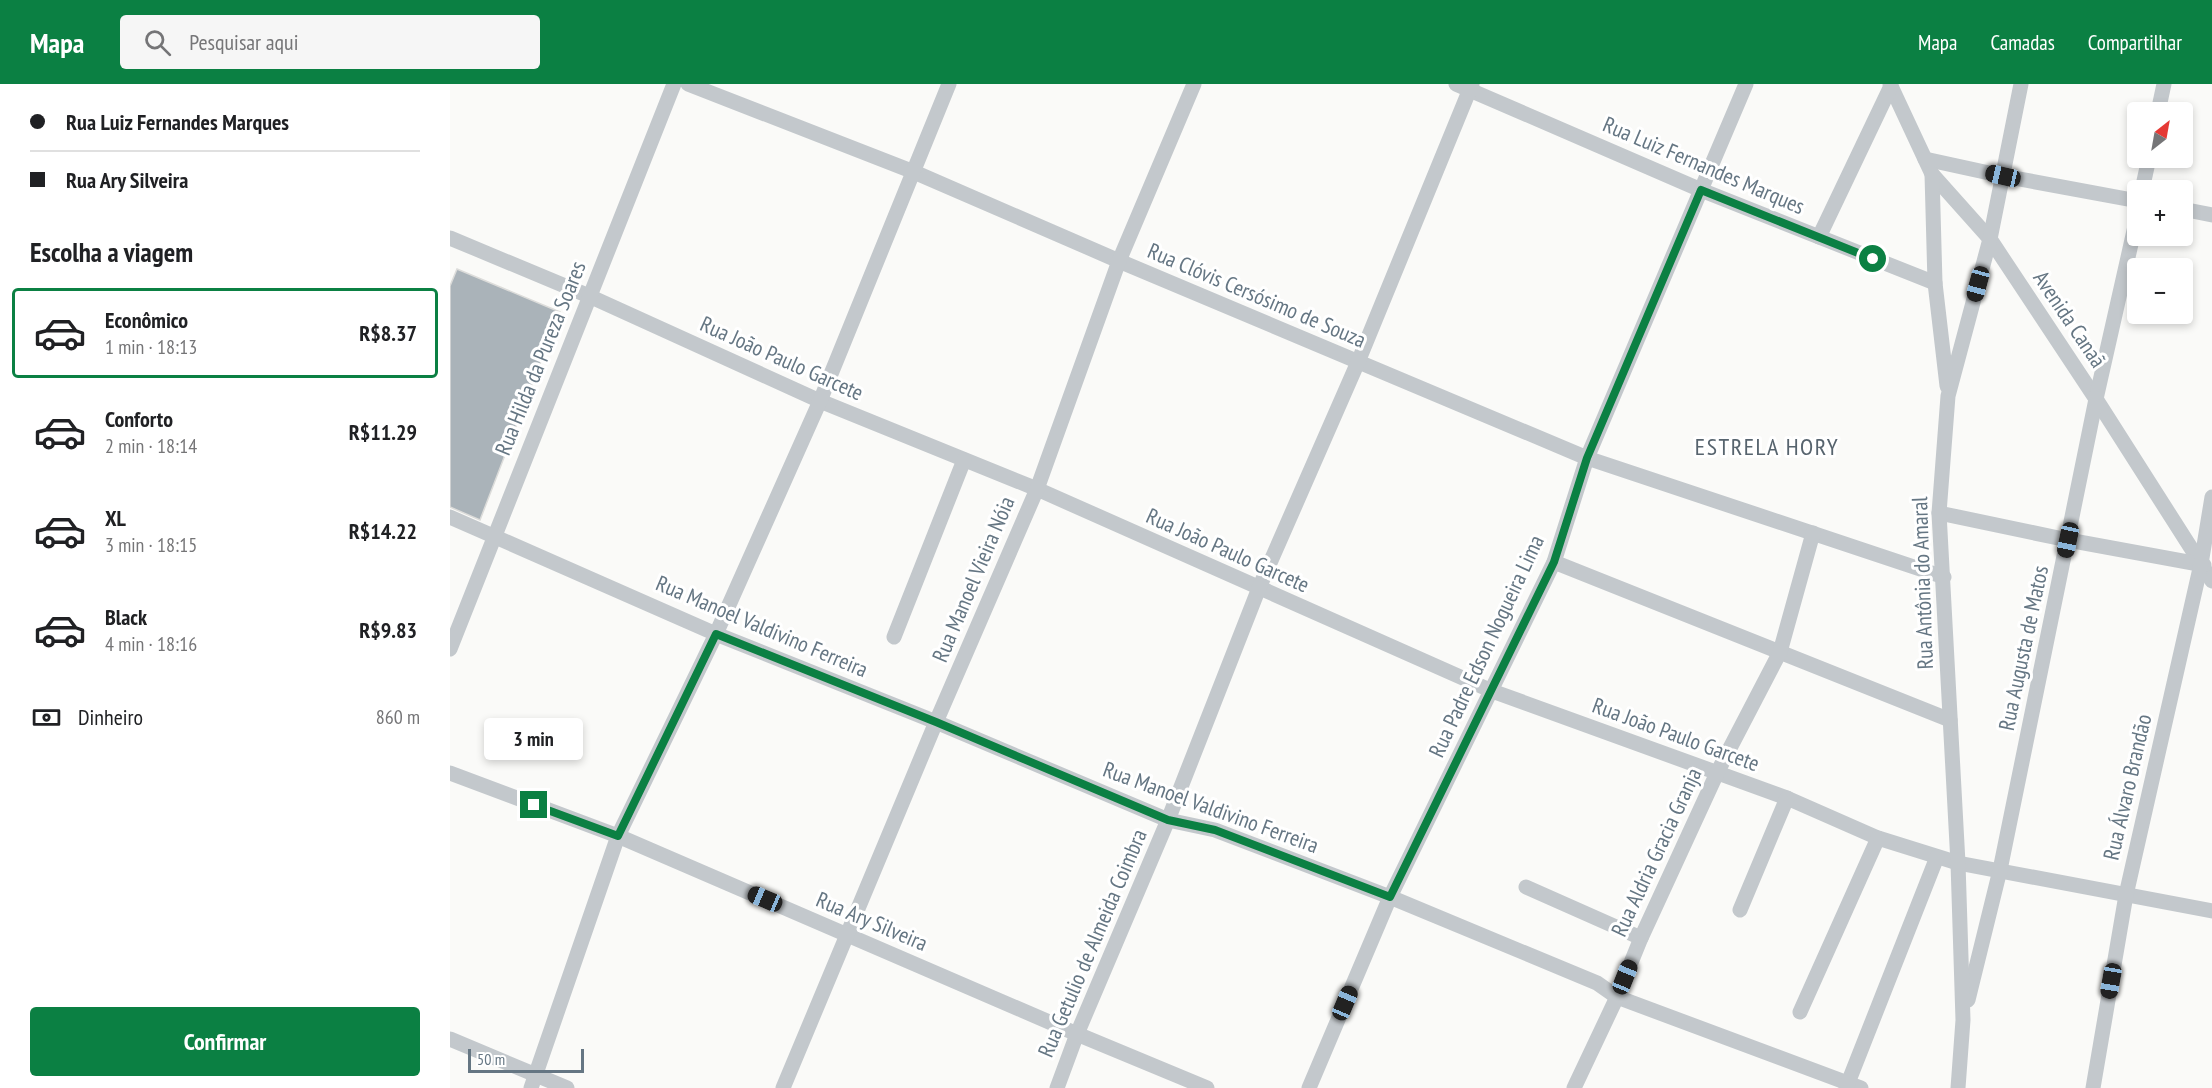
<!DOCTYPE html>
<html lang="pt">
<meta charset="utf-8">
<style>
body{margin:0;font-family:"PT Sans Narrow",sans-serif;background:#f6f6f6;color:#202124;height:100vh;display:flex;flex-direction:column;font-size:22px;white-space:nowrap}
*{box-sizing:border-box;margin:0}
p{font-size:20px;color:#757577}
.icon{flex:none;width:33px;height:33px;fill:none;stroke:currentColor;stroke-width:2;stroke-linecap:round;stroke-linejoin:round}
.map{position:relative;flex:1;overflow:hidden}
.drawer{display:flex;flex-direction:column;background:#fff;width:450px}
.drawer>*{flex:none}
.guide{display:grid;align-content:center;height:132px;padding:0 30px;background:#fff}
.needle{width:39px;rotate:31deg}
.controls{position:absolute;left:1677px;top:18px;display:grid;gap:12px}
.controls a{display:grid;place-items:center;width:66px;height:66px;border-radius:6px;background:#fff;box-shadow:0 3px 9px #0003;font-size:30px}
.scale{position:absolute;left:18px;bottom:15px;width:116px;box-sizing:border-box;padding-left:6px;border:3px solid #657683;border-top:0;font-size:16px;line-height:21px;white-space:nowrap;color:#657683;-webkit-text-stroke:4px #fff;paint-order:stroke}
.end{position:absolute;width:27px;height:27px;margin:-14px;border:8px solid #0b8043;background:#fff;box-shadow:0 0 0 3px #fff}
.from{border-radius:50%}
.bubble{position:absolute;height:42px;border-radius:6px;background:#fff;box-shadow:0 3px 9px #0003;font-size:20px;font-weight:800;line-height:42px;text-align:center}
.car{position:absolute;width:18px;height:36px;margin:-18px -9px;border-radius:8px;box-shadow:0 0 4px 2px #0007;background:linear-gradient(#222 24%,#8ab4d8 0 40%,#222 0 76%,#8ab4d8 0 86%,#222 0)}
.guide b{display:flex;align-items:center;gap:21px;height:57px;font-size:22px}
.guide b+b{border-top:2px solid #e0e0e0}
.guide i{width:15px;height:15px;background:#202124}
ul{padding:0;list-style:none}
li{display:flex;align-items:center;gap:18px;height:90px;margin:0 12px 9px;padding:0 18px;border:3px solid transparent;border-radius:6px}
li div{flex:1}
li b{display:block;font-size:22px}
li em{font-style:normal;font-weight:800}
li.on{border-color:#0b8043}
li>.icon{width:54px;height:54px;stroke-width:1.5}
h2{padding:0 30px;font-size:27px;line-height:72px}
.pay{display:flex;align-items:center;gap:15px;height:66px;padding:0 30px;font-size:22px}
.pay p{margin-inline-start:auto}
.button{display:flex;gap:12px;margin-top:auto;padding:12px 30px}
.button a{flex:1;height:69px;border-radius:6px;background:#0b8043;color:#fff;font-size:24px;font-weight:800;line-height:69px;text-align:center}
header{display:flex;align-items:center;gap:36px;box-sizing:border-box;height:84px;padding:0 30px;background:#0b8043;color:#fff}
header strong{font-size:28px}
nav{display:flex;gap:33px;margin-inline-start:auto;font-size:21px}
.search{width:420px;height:54px;background:#f6f6f6;display:flex;align-items:center;gap:15px;box-sizing:border-box;padding:0 21px;border-radius:6px;color:#757577;font-size:22px}
main{display:flex;flex:1;min-height:0}
.map>svg:first-child{display:block}
</style>
<header>
<strong>Mapa</strong>
<div class="search"><svg class="icon" aria-label="search" viewBox="0 0 24 24"><circle cx="10" cy="10" r="6"/><path d="M15 15l6 6"/></svg>Pesquisar aqui</div>
<nav><a>Mapa</a><a>Camadas</a><a>Compartilhar</a></nav>
</header>
<main>
<section class="drawer">
<div class="guide">
<b><i class="from"></i>Rua Luiz Fernandes Marques</b>
<b><i></i>Rua Ary Silveira</b>
</div>
<h2>Escolha a viagem</h2>
<ul>
<li class="on"><svg class="icon" aria-label="car" viewBox="0 0 24 24"><path d="M5 17H2v-5l4-1 3-4h7l3 4 3 1v5h-3M9 17h6M6 11h13"/><circle cx="7" cy="17" r="2"/><circle cx="17" cy="17" r="2"/></svg><div><b>Econômico</b><p>1 min · 18:13</p></div><em>R$8.37</em></li>
<li><svg class="icon" aria-label="car" viewBox="0 0 24 24"><path d="M5 17H2v-5l4-1 3-4h7l3 4 3 1v5h-3M9 17h6M6 11h13"/><circle cx="7" cy="17" r="2"/><circle cx="17" cy="17" r="2"/></svg><div><b>Conforto</b><p>2 min · 18:14</p></div><em>R$11.29</em></li>
<li><svg class="icon" aria-label="car" viewBox="0 0 24 24"><path d="M5 17H2v-5l4-1 3-4h7l3 4 3 1v5h-3M9 17h6M6 11h13"/><circle cx="7" cy="17" r="2"/><circle cx="17" cy="17" r="2"/></svg><div><b>XL</b><p>3 min · 18:15</p></div><em>R$14.22</em></li>
<li><svg class="icon" aria-label="car" viewBox="0 0 24 24"><path d="M5 17H2v-5l4-1 3-4h7l3 4 3 1v5h-3M9 17h6M6 11h13"/><circle cx="7" cy="17" r="2"/><circle cx="17" cy="17" r="2"/></svg><div><b>Black</b><p>4 min · 18:16</p></div><em>R$9.83</em></li>
</ul>
<div class="pay"><svg class="icon" aria-label="cash" viewBox="0 0 24 24"><path d="M3 7h18v10H3z"/><circle cx="12" cy="12" r="2"/></svg>Dinheiro<p>860 m</p></div>
<div class="button"><a>Confirmar</a></div>
</section>
<div class="map">
<svg width="1762" height="1004" viewBox="0 0 1762 1004">
<rect width="100%" height="100%" fill="#fafaf8"/>
<polygon fill="#aab3b9" stroke="#dcdcda" stroke-width="1.5" points="7,185 110,228 30,436 0,423 0,202"/>
<g fill="none" stroke-linecap="round" stroke-linejoin="round">
<g stroke="#c3c8cc" stroke-width="15">
<polyline points="238,0 464,88 669,177 1137,374 1494,493"/>
<polyline points="1006,0 1251,106 1485,199"/>
<polyline points="1440,0 1482,90 1540,155 1646,315 1762,497"/>
<polyline points="1708,28 1714,0"/>
<polyline points="1475,75 1553,92 1688,117"/>
<polyline points="1482,90 1485,199 1497,302"/>
<polyline points="1692,106 1699,74"/>
<polyline points="1732,125 1762,131"/>
<polyline points="1369,153 1441,2"/>
<polyline points="0,154 139,212 370,317 587,405 1042,607 1337,714 1428,754 1508,779 1762,827"/>
<polyline points="1489,429 1618,456 1754,481"/>
<polyline points="0,433 266,550 486,638 718,736 765,746 940,813 1147,899 1167,913 1411,1004"/>
<polyline points="1104,478 1500,636"/>
<polyline points="444,553 514,376"/>
<polyline points="0,565 224,0"/>
<polyline points="0,689 168,752 627,950 757,1004"/>
<polyline points="1076,803 1191,854"/>
<polyline points="1290,826 1337,714"/>
<polyline points="1518,916 1550,786 1646,315 1688,129"/>
<polyline points="1350,928 1428,754"/>
<polyline points="0,955 117,1004"/>
<polyline points="81,1004 168,752 266,550 370,317 499,0"/>
<polyline points="333,1004 486,638 587,405 669,177 744,0"/>
<polyline points="607,1004 627,950 718,736 809,504 908,278 1022,0"/>
<polyline points="859,1004 940,813 1104,478 1137,374 1296,0"/>
<polyline points="1124,1004 1167,913 1191,854 1267,689 1330,568 1363,449"/>
<polyline points="1396,1004 1487,773"/>
<polyline points="1508,1004 1513,936 1508,779 1489,429 1498,312 1540,155 1571,0"/>
<polyline points="1643,1004 1676,811 1751,480 1762,413"/>
</g>
</g>
<g fill="none" stroke-linecap="round" stroke-linejoin="round">
<polyline stroke="#0b8043" stroke-width="8" points="84,721 168,752 266,550 486,638 718,736 765,746 940,813 1104,478 1137,374 1251,106 1423,175"/>
</g>
<g text-anchor="middle" stroke-width="6" stroke-linejoin="round" paint-order="stroke">
<g font-size="22" fill="#657683" stroke="#fff">
<text transform="translate(1254 81) rotate(23)" y="8">Rua Luiz Fernandes Marques</text>
<text transform="translate(807 211) rotate(23)" y="8">Rua Clóvis Cersósimo de Souza</text>
<text transform="translate(1620 235) rotate(56)" y="8">Avenida Canaã</text>
<text transform="translate(90 274) rotate(-68)" y="8">Rua Hilda da Pureza Soares</text>
<text transform="translate(332 274) rotate(24)" y="8">Rua João Paulo Garcete</text>
<text transform="translate(778 466) rotate(24)" y="8">Rua João Paulo Garcete</text>
<text transform="translate(523 495) rotate(-67)" y="8">Rua Manoel Vieira Nóia</text>
<text transform="translate(1472 499) rotate(-92)" y="8">Rua Antônia do Amaral</text>
<text transform="translate(312 542) rotate(23)" y="8">Rua Manoel Valdivino Ferreira</text>
<text transform="translate(1036 562) rotate(-65)" y="8">Rua Padre Edson Nogueira Lima</text>
<text transform="translate(1573 564) rotate(-78)" y="8">Rua Augusta de Matos</text>
<text transform="translate(1226 650) rotate(20)" y="8">Rua João Paulo Garcete</text>
<text transform="translate(1677 703) rotate(-77)" y="8">Rua Álvaro Brandão</text>
<text transform="translate(761 723) rotate(20)" y="8">Rua Manoel Valdivino Ferreira</text>
<text transform="translate(1206 768) rotate(-65)" y="8">Rua Aldria Gracia Granja</text>
<text transform="translate(422 837) rotate(23)" y="8">Rua Ary Silveira</text>
<text transform="translate(642 859) rotate(-67)" y="8">Rua Getulio de Almeida Coimbra</text>
</g>
<g font-size="24" letter-spacing="1.5" fill="#57646e" stroke="#fff">
<text x="1317" y="371">ESTRELA HORY</text>
</g>
</g>
</svg>
<div class="controls">
<a><svg class="needle" viewBox="-14 -14 28 28"><path d="M0-13l5 13h-10z" fill="#e53935"/><path d="M0 13l5-13h-10z" fill="#757577"/></svg></a>
<a>+</a>
<a>−</a>
</div>
<div class="scale">50 m</div>
<i class="end from" style="left:1423px;top:175px"></i>
<i class="end" style="left:84px;top:721px"></i>
<div class="bubble" style="left:34px;top:634px;width:99px">3 min</div>
<i class="car" style="left:1553px;top:92px;rotate:283deg"></i>
<i class="car" style="left:1528px;top:200px;rotate:195deg"></i>
<i class="car" style="left:1618px;top:456px;rotate:192deg"></i>
<i class="car" style="left:315px;top:815px;rotate:293deg"></i>
<i class="car" style="left:1175px;top:893px;rotate:22deg"></i>
<i class="car" style="left:1661px;top:897px;rotate:190deg"></i>
<i class="car" style="left:895px;top:919px;rotate:23deg"></i>
</div>
</main>
